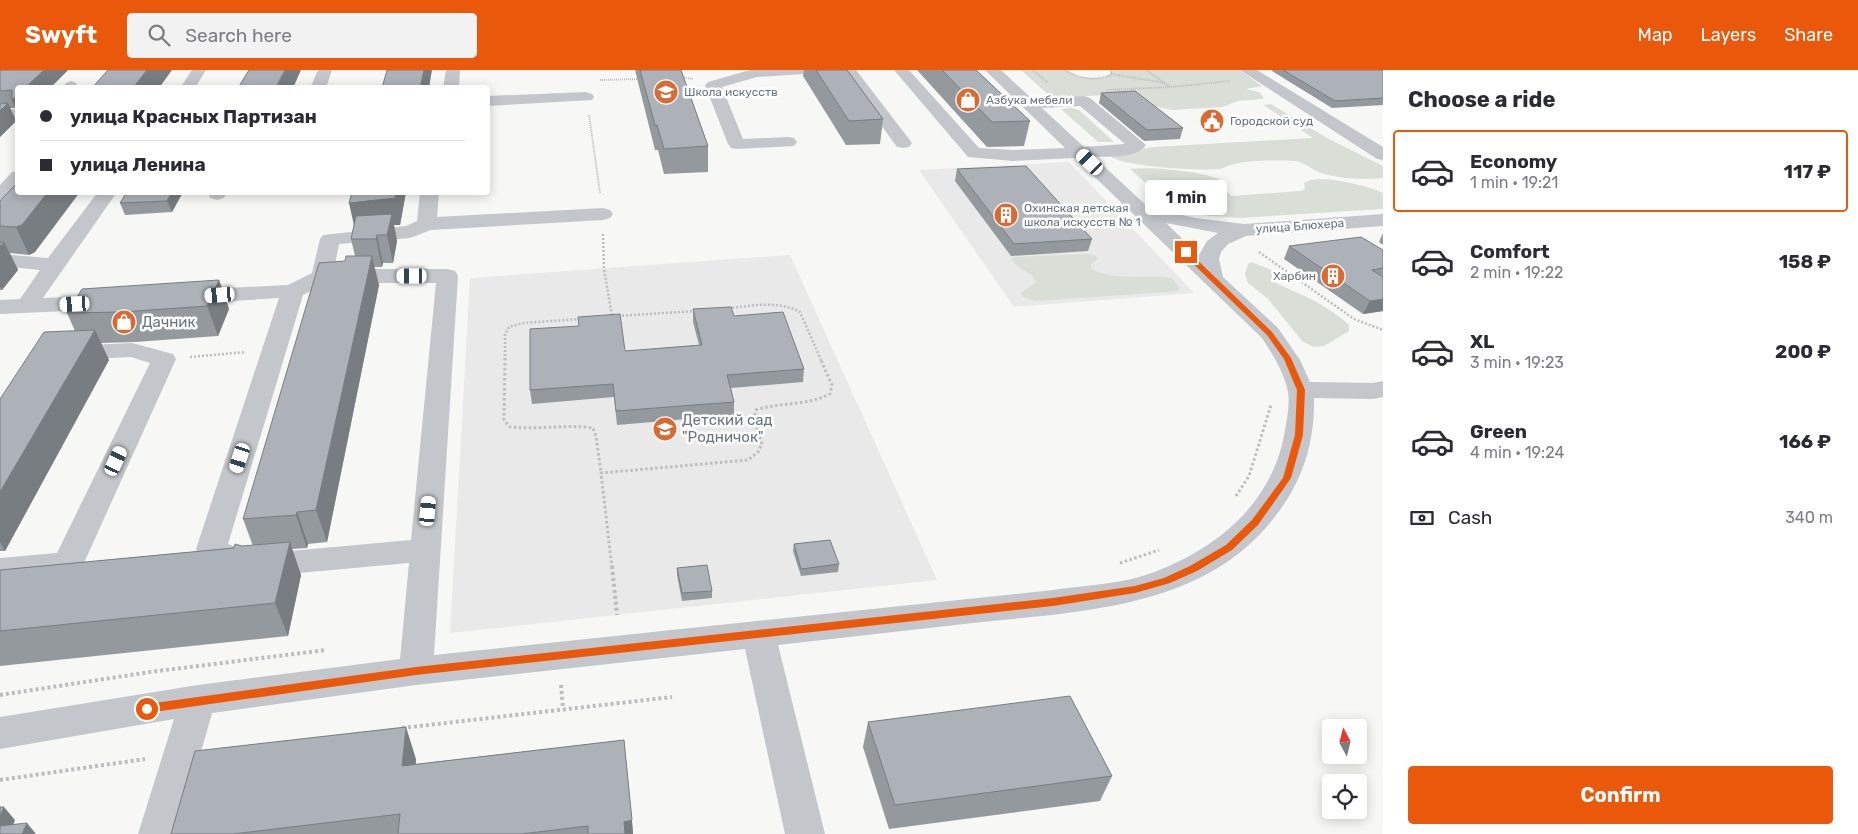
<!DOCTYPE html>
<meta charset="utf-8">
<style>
body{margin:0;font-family:Rubik,sans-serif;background:#f2f2f3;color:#2b2b33;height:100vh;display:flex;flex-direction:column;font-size:19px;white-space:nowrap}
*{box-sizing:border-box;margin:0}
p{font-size:16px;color:#7c7c81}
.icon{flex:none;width:28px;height:28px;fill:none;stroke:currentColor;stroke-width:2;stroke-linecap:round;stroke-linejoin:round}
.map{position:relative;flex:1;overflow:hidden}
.details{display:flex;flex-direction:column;background:#fff;width:475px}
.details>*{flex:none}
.hud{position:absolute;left:15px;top:15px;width:475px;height:110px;border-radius:5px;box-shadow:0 2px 12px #0003;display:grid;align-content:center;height:110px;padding:0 25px;background:#fff}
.needle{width:32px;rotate:353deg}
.controls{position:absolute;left:1322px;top:649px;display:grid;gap:10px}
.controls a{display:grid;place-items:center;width:45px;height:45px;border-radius:5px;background:#fff;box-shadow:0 2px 12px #0003;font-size:25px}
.end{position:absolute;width:22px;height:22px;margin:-11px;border:6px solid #ea580c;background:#fff;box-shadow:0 0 0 2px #fff}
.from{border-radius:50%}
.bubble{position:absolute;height:35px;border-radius:5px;background:#fff;box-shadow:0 2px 12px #0003;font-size:16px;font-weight:700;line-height:35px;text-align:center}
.car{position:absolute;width:15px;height:30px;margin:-15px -8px;border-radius:6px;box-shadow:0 0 4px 1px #0007;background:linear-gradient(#fff 24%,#345 0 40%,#fff 0 76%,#345 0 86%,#fff 0)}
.hud b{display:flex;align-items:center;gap:18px;height:48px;font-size:19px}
.hud b+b{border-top:1px solid #e1e1e2}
.hud i{width:12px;height:12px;background:#2b2b33}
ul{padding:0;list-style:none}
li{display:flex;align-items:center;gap:15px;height:82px;margin:0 10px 8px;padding:0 15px;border:2px solid transparent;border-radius:5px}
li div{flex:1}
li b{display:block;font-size:19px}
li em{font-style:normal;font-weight:700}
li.on{border-color:#ea580c}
li>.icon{width:45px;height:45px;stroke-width:1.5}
h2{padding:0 25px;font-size:22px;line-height:60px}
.pay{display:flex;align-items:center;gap:12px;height:55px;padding:0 25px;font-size:19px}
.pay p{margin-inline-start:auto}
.button{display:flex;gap:10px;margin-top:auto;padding:10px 25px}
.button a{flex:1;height:58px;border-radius:5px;background:#ea580c;color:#fff;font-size:20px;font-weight:700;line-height:58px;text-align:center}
header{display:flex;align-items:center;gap:30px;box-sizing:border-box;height:70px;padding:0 25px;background:#ea580c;color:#fff}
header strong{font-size:24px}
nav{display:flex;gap:28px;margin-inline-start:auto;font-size:18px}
.search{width:350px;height:45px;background:#f2f2f3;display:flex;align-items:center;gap:12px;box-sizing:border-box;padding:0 18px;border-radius:5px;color:#7c7c81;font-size:19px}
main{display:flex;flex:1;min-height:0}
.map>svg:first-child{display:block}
</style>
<header>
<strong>Swyft</strong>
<div class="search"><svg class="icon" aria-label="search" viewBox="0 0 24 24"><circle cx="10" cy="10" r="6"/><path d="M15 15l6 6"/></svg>Search here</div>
<nav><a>Map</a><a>Layers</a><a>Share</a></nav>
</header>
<main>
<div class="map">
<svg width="1383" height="764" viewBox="0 0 1383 764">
<rect width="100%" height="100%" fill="#f7f8f5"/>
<g fill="#e8e9e8">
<polygon points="1069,92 1194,223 1014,237 919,100"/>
<polygon points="790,185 937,510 450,563 470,208"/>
</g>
<g fill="#d9ded6">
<polygon points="1021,0 1066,0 1077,6 1089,8 1103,8 1111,4 1110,0 1240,0 1262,16 1246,19 1259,22 1264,28 1262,29 1238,31 1222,37 1173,40 1141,34 1123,24 1052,28"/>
<path d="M1271 34 1327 68 1383 96V108C1363 110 1338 109 1319 102 1311 99 1304 92 1295 91 1282 90 1246 90 1234 94 1229 95 1225 98 1220 99 1198 101 1128 97 1111 87V84L1153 77 1313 68 1263 35Z"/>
<polygon points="1071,38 1079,40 1114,72 1098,72 1061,39"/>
<path d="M1130 99C1151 96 1210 101 1226 113L1225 121 1232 126 1300 121 1305 119 1304 113C1318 103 1368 116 1383 123V139L1240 148 1185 144 1176 142 1163 134 1156 128 1150 117Z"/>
<path d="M1088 184 1095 186 1098 189 1091 194V198C1105 210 1148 206 1166 207L1172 208 1179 217V221L1036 231 1023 227 1021 223 1036 212C1032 201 1018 201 1012 190L1014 187Z"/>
<path d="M1251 192 1272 200 1273 210 1278 214C1303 225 1329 236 1349 255V261L1324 276 1314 277 1303 272 1268 229 1248 213 1245 204 1248 194Z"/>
</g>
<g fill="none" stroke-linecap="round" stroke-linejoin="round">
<g stroke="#bbbdc0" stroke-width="2" stroke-dasharray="1 1" stroke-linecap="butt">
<polyline points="1033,0 1048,13"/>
<path d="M1065 0C1079 9 1095 11 1110 5L1112 3 1110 0"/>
<polyline points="1146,0 1170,17"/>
<polyline points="1111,4 1165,13"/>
<polyline points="680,7 693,9"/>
<polyline points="600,10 641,9"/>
<polyline points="1107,20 1171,17 1230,11"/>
<polyline points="589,45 600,123"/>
</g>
<g stroke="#bbbdc0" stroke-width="2.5" stroke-dasharray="2 2" stroke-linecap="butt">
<polyline points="1062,138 1103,136"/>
<polyline points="603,164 604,199 612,246"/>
<polyline points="1259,182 1354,249 1383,260"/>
<path d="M728 238C752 236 778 230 800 242L821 290"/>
<polyline points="618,246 697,241"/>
<polyline points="190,287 246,282"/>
<polyline points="505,290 505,264 509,257 523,253 580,249"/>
</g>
<g stroke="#bbbdc0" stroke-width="3" stroke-dasharray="2.5 2.5" stroke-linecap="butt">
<path d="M505 288 504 350 510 357C538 360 565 354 593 358L596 366 601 403"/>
<polyline points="1236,426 1249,406 1271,335"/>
<polyline points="1120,493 1159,480"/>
<path d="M612 498 601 403 748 390 758 382 762 374 754 348 756 340C780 332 807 336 830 324L832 315 820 288"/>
</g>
<g stroke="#bbbdc0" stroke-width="4" stroke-dasharray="3 3" stroke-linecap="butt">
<polyline points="612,496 617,545"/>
<polyline points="561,615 563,639"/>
<polyline points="0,625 150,602 326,580"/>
<polyline points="402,658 672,627"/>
<polyline points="0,710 145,689"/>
</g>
<g fill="#c3c6ca" fill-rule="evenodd">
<polygon points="192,0 206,0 195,18 180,18"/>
<polygon points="318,0 332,0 326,18 310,18"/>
<polygon points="446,0 460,0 459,18 443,18"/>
<polygon points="750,0 812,0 810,3 805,4 757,7 722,17 743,69 788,67 794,68 797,72 794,76 737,79 731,78 728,74 705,15 708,12"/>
<polygon points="841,0 856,0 909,69 912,73 909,77 903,78 897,77"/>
<path d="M894 0H909L979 78 1013 80 1065 78 985 0H1001L1032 29 1084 26 1090 28 1146 75C1136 89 1110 86 1094 87L1149 138 1196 148 1244 154 1383 144V156L1246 166 1228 174 1221 182 1219 189 1223 207 1278 258 1300 290 1310 312 1373 313 1383 311V327L1373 329 1314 328C1315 371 1303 410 1277 444 1208 537 1087 541 982 552 914 560 846 567 778 575L825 764H785L745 579 416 615 212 643 178 764H138L174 649 0 679V647L198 615 400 589 409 493 255 507 200 487 196 479 279 228 186 234 178 232 175 227 178 222 186 220 288 215 312 203 320 169 323 165 406 156 417 151 420 122H439L437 147 603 138 610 140 613 144 610 148 603 150 431 160 410 168 339 174 334 199H447L455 201 458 206 434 585 1053 520C1087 515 1125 514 1157 501 1221 476 1274 430 1285 360 1287 348 1290 334 1288 322 1284 302 1273 285 1262 268L1075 88 1013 91 968 87ZM1080 36 1125 74 1084 77 1042 38ZM1166 153 1218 163 1207 171 1199 185ZM326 213H436L411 470 257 484 228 474 303 225Z"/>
<polygon points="1240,0 1257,0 1383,77 1383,90 1377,89"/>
<polygon points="71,11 76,13 78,18 63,18 66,13"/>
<polygon points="586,22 592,24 594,27 592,30 488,36 488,26"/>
<polygon points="18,39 18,49 0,50 0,40"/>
<polygon points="18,101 18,118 7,130 0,132 0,115 12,102"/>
<polygon points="98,122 117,122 43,228 111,225 119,227 122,232 119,237 111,239 0,244 0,230 20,229 40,200 0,196 0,184 48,188"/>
<polygon points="208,122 227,122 224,128 217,130 210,128"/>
<polygon points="132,273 173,284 176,289 84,493 79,501 68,504 0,512 0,488 57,483 150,293 131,287 68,290 59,288 56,283 59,278 68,276"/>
</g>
</g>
<g fill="#94999e">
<polygon points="0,0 68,0 50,18 18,18 16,38 10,38 16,51 0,67"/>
<polygon points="635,0 681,0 708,76 708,102 664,104 658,80 655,80"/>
<polygon points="804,0 847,0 883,49 880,74 846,75 803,6"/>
<polygon points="917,0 976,0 1030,51 1024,76 987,77"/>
<polygon points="1272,0 1383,0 1383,35 1332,38 1272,1"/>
<polygon points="1101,23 1183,58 1180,69 1144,71 1099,33"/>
<polygon points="957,99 1092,169 1088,181 1011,186 955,111"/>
<polygon points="127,122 183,122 172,142 125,145 120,133"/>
<polygon points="352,122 406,122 400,155 394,155 397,171 393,193 383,193 382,197 374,197 379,215 327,472 308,474 307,478 292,479 301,505 288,566 0,596 0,500 253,476 243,449 345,191 355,186 351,169 354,155"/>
<polygon points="0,131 35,182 29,185 10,183 18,200 2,220 0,220"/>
<polygon points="1383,163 1383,175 1379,172"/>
<polygon points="1289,176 1383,180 1383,241 1363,244 1284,189"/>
<polygon points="219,210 229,239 218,266 135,272 101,273 109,290 5,481 0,481 0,329 75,261 67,243"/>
<polygon points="693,239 734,246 804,299 803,312 731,318 734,332 734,345 617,355 614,327 532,334 530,320 625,281 699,275 693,252"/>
<polygon points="794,474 839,494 838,502 801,506 793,481"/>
<polygon points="677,498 712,521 712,528 682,531 677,505"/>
<polygon points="868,652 1112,706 1100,731 889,759 863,677"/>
<polygon points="624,670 633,764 171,764 416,689 416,694"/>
</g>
<g fill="#787d81">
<polygon points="44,0 68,0 50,18 25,18"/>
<polygon points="147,0 172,0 159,18 133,18"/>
<polygon points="285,0 301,0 293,18 276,18"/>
<polygon points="424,0 432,0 429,18 420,18"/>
<polygon points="18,25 18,42 12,30"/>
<polygon points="8,33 16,51 0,67 0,41"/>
<polygon points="48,122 80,122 35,182 29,185 16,157"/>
<polygon points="172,122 183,122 172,142 167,131"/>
<polygon points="396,122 406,122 400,155 394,155 397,171 393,193 387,165 355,160 349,133"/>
<polygon points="377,165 383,193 382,197 376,169"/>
<polygon points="4,172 18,200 2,220 0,216 0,177"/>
<polygon points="372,186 379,215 327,472 316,440"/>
<polygon points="219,210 229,239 218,266 207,236"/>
<polygon points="1383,229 1383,241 1363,244 1370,231"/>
<polygon points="95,260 109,290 5,481 0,472 0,422"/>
<polygon points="297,442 308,474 307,478 296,445"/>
<polygon points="290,472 301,505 288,566 275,533"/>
<polygon points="406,657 416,689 412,728 402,696"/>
<polygon points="4,737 15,750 10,764 0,761 0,746"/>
<polygon points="632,750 633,764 625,764 624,752"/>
<polygon points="27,753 36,764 22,764"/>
</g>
<g fill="#acb2b8" stroke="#787d81">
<polygon points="0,0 44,0 25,18 18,18 18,25 12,30 12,20 0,21"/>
<polygon points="108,0 147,0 133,18 92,18"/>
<polygon points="249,0 285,0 276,17 238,18"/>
<polygon points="387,0 424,0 420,18 382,18"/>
<polygon points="640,0 681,0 708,76 664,79 657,55 655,55"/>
<polygon points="816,0 847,0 883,49 849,51"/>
<polygon points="942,0 976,0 1030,51 992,52"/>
<polygon points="1283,0 1383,0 1383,28 1335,31"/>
<polygon points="1135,21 1183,58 1147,60 1101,23"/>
<polygon points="8,33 0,41 0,34"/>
<polygon points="1026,96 1092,169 1014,174 957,99"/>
<polygon points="18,112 18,122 48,122 22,155 16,157 0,156 0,131"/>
<polygon points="127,122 172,122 167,131 120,133"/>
<polygon points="352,122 396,122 395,128 349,133"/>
<polygon points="392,144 387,165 377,165 376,169 351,169 356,146"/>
<polygon points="1361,167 1383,180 1383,198 1372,200 1383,207 1383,229 1370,231 1289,176"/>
<polygon points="0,172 4,172 0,177"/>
<polygon points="346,186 372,186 316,440 297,442 296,445 243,449 319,193 345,191"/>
<polygon points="219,210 207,236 122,242 67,243 82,219"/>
<polygon points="731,237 734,246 783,242 804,299 727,305 734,332 616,341 613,314 530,320 530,259 579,256 578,247 620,244 625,281 702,275 693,239"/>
<polygon points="95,260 0,422 0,329 44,262"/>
<polygon points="830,470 839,494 801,499 794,474"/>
<polygon points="290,472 275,533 0,561 0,500 234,478 235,474 242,476"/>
<polygon points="707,495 712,521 682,523 677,498"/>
<polygon points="1070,626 1112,706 895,735 868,652"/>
<polygon points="406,657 402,696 624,670 632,750 624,752 625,764 588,764 588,756 521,764 398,764 400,744 233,764 171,764 195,681"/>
<polygon points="0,737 4,737 0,746"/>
<polygon points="27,753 22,764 0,764 0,756"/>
</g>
<polygon fill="#ea580c" points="1183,181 1188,181 1272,262 1291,288 1305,320 1303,365 1291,408 1258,455 1232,480 1197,501 1170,513 1135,523 1053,536 416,605 147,643 141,639 147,634 416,597 1053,528 1135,516 1164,508 1190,496 1226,475 1252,450 1283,408 1295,365 1297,320 1284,289 1267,265 1183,184"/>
<defs>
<symbol id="school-disc" viewBox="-11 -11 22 22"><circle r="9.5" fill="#da6a33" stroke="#fff"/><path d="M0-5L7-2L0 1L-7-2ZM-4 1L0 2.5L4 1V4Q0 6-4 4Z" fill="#fff"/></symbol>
<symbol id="shop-disc" viewBox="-11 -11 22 22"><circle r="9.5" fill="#da6a33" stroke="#fff"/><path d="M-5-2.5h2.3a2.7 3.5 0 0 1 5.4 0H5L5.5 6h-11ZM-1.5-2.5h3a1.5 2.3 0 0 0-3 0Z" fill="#fff"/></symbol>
<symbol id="civic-disc" viewBox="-11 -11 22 22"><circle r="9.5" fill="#da6a33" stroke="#fff"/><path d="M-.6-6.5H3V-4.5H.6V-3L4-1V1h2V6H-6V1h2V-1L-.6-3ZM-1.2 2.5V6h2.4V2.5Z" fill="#fff"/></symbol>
<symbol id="building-disc" viewBox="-11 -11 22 22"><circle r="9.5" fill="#da6a33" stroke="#fff"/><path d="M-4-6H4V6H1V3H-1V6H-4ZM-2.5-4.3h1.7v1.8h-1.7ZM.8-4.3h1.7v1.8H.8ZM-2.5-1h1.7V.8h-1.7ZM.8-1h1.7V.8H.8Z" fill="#fff"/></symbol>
</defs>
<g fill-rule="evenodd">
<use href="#school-disc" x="652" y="8" width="28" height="28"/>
<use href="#shop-disc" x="954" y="16" width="28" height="28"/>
<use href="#civic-disc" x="1198" y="37" width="28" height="28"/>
<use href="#building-disc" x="992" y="131" width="28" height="28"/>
<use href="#building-disc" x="1319" y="192" width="28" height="28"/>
<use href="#shop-disc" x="110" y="238" width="28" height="28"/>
<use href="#school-disc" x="651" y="345" width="28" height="28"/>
</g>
<g text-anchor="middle" stroke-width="5" stroke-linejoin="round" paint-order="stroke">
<g font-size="12" fill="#687584" stroke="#fff" text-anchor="start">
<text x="684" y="26">Школа искусств</text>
<text x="986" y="34">Азбука мебели</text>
<text x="1230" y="55">Городской суд</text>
<text x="1024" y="142">Охинская детская<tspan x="1024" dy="14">школа искусств № 1</tspan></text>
<text x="1316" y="210" text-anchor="end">Харбин</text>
</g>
<g font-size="12" fill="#687584" stroke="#fff">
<text transform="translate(1300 156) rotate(-4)" y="4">улица Блюхера</text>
</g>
<g font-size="15" fill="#687584" stroke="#fff" text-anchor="start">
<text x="142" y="257">Дачник</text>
<text x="682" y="355">Детский сад<tspan x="682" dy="17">"Родничок"</tspan></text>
</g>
</g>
</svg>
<div class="controls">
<a><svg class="needle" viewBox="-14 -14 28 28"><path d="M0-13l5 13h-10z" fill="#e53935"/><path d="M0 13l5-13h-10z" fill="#7c7c81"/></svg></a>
<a><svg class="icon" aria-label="locate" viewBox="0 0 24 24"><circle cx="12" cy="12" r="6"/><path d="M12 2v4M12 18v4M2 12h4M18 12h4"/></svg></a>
</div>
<i class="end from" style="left:147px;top:639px"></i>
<i class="end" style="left:1186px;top:182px"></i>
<div class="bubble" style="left:1145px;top:110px;width:82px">1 min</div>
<i class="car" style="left:1090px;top:92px;rotate:314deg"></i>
<i class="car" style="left:412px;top:206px;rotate:270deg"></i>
<i class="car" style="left:220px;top:225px;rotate:266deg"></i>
<i class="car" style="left:75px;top:234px;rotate:267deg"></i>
<i class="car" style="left:240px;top:388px;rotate:198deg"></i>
<i class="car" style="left:116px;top:391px;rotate:25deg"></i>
<i class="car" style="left:428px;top:441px;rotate:5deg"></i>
<div class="hud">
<b><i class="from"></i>улица Красных Партизан</b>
<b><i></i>улица Ленина</b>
</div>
</div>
<section class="details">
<h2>Choose a ride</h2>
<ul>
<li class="on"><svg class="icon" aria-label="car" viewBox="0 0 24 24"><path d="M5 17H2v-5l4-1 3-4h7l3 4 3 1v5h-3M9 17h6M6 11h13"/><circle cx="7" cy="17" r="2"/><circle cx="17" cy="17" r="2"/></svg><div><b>Economy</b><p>1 min · 19:21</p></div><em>117 ₽</em></li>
<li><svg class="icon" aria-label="car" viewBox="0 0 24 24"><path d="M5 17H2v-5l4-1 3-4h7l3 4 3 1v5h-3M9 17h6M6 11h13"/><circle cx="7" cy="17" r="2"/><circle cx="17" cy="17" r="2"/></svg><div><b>Comfort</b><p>2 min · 19:22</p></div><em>158 ₽</em></li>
<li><svg class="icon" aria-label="car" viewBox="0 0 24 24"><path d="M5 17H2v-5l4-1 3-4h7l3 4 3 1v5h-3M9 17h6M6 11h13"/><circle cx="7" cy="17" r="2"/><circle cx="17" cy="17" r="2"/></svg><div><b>XL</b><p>3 min · 19:23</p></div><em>200 ₽</em></li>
<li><svg class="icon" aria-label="car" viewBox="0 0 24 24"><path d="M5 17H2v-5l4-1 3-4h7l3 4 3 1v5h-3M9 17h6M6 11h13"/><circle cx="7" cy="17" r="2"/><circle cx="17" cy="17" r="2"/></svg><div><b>Green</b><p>4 min · 19:24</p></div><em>166 ₽</em></li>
</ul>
<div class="pay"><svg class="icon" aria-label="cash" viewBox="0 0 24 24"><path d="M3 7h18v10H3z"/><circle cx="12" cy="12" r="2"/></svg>Cash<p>340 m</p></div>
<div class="button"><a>Confirm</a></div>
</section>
</main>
